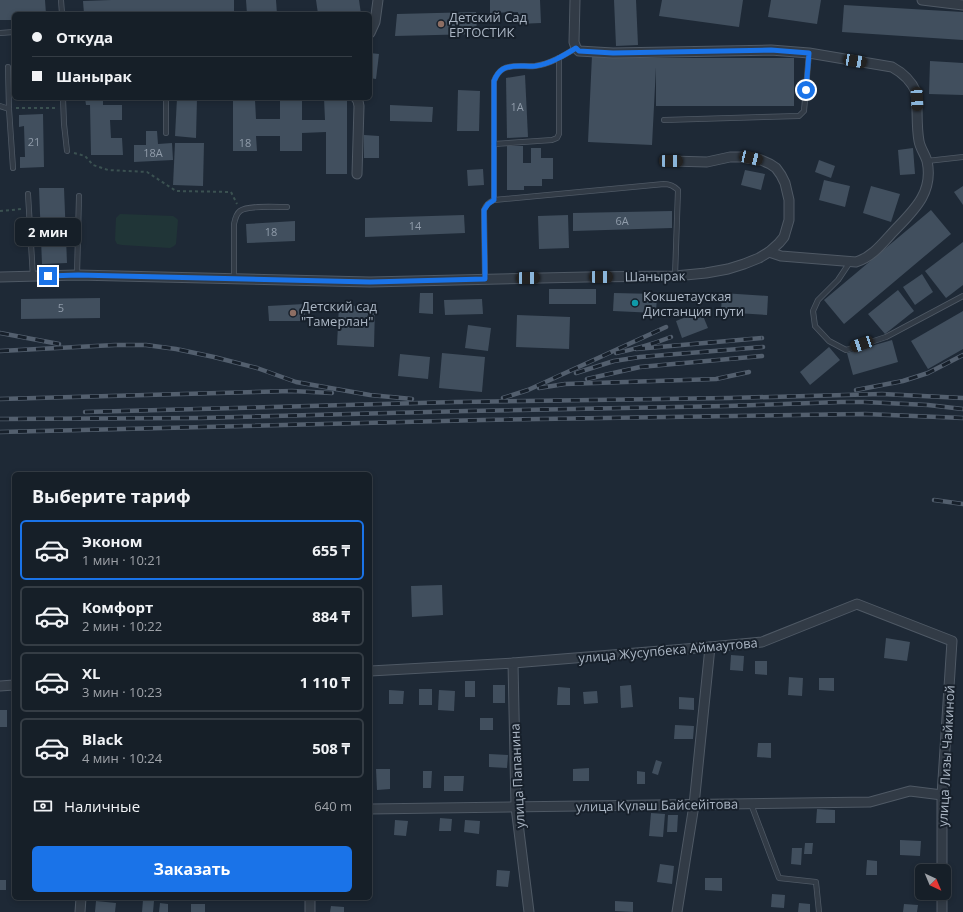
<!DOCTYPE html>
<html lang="ru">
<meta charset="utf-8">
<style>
body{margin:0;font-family:"Open Sans",sans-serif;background:#1f2730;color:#f1f3f6;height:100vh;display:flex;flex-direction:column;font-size:15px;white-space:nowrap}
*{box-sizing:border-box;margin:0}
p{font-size:13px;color:#9ea2a8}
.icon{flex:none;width:22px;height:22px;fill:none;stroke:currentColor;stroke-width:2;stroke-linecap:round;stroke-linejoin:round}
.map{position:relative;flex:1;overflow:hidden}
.drawer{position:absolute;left:12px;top:472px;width:360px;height:428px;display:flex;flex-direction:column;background:#161f28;border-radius:6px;box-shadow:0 2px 6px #0003,0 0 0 1px #353d45}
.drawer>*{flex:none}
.top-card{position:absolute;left:12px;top:12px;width:360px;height:88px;border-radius:6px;box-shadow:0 2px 6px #0003,0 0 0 1px #353d45;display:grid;align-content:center;height:88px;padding:0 20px;background:#161f28}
.needle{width:26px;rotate:136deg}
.tools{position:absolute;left:915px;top:864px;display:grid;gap:8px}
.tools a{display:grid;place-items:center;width:36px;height:36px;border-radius:6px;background:#161f28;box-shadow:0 2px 6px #0003,0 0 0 1px #353d45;font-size:20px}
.end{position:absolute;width:18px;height:18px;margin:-9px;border:5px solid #1a73e8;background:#fff;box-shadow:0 0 0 2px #fff}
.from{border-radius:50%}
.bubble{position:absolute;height:28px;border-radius:6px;background:#161f28;box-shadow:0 2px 6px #0003,0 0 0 1px #353d45;font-size:13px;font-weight:700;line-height:28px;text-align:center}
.car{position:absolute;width:12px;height:24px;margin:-12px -6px;border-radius:5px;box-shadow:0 0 3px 1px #0007;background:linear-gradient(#222 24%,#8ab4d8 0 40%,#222 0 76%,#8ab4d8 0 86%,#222 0)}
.top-card b{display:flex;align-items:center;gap:14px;height:38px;font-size:15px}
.top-card b+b{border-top:1px solid #353d45}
.top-card i{width:10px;height:10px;background:#f1f3f6}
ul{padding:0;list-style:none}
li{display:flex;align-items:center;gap:12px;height:60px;margin:0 8px 6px;padding:0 12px;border:2px solid #353d45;border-radius:6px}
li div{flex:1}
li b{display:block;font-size:15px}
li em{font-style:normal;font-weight:700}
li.current{border-color:#1a73e8}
li>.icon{width:36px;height:36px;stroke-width:1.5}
h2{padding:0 20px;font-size:18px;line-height:48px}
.pay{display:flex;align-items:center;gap:10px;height:44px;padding:0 20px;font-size:15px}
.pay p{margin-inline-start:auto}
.primary-button{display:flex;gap:8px;margin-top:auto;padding:8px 20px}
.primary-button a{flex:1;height:46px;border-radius:6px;background:#1a73e8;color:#fff;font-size:16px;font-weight:700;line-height:46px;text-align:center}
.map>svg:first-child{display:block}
</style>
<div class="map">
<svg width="963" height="912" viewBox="0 0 963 912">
<rect width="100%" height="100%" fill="#1e2936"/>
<polygon fill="#203537" points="120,214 173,216 176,218 178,220 176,244 174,246 170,248 122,245 117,244 115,240 116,218"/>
<g fill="#414f5e">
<polygon points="0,0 45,0 46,14 14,14 14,20 0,20"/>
<polygon points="111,0 234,0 234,14 84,14 83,1"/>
<polygon points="246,0 276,0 277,14 247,14"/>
<polygon points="316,0 359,0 361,14 318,14"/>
<polygon points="490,0 540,0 541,23 518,24 518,12 490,13"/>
<polygon points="614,0 636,0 638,45 616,46"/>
<polygon points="662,0 743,0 739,27 659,16"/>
<polygon points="771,0 821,0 817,24 768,17"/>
<polygon points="844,5 963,12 963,40 842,32"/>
<polygon points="476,12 477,34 395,36 397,14"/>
<polygon points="370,53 379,54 376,79 370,78"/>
<polygon points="592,55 656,58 794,58 794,106 656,106 656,67 652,145 588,142"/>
<polygon points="930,61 963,63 963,95 929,94"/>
<polygon points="525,75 528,137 507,138 506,78"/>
<polygon points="458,90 480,91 479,131 457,131"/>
<polygon points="85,98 103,98 103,105 122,105 122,120 110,120 111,138 122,138 123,155 91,155 90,105 86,105"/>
<polygon points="177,98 197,98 196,138 175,136"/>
<polygon points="280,98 302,98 302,120 325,120 324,98 347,98 347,174 326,174 326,132 302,133 302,151 280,151 280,136 256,136 257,151 233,151 233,100 255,100 256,119 280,119"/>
<polygon points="390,105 433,107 432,122 390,121"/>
<polygon points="43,114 44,167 20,168 20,157 25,157 24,126 19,127 19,115"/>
<polygon points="146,131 157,131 158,144 172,143 173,160 134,162 134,145 146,145"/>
<polygon points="364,135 379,136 379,158 364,158"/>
<polygon points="175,143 204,143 203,186 173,185"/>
<polygon points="507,146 523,146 523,163 531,163 531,148 541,148 541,158 553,158 553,179 542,179 542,186 524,186 524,190 507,190"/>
<polygon points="913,148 915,174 900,175 898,150"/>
<polygon points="819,160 835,166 831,178 815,172"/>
<polygon points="483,169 484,185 468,186 467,170"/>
<polygon points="745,170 765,174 761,190 741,185"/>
<polygon points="824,180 850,186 845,207 819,200"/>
<polygon points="871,186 900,194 891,222 863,213"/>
<polygon points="963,186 963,205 954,192"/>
<polygon points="39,188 64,188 67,263 42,264"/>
<polygon points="931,210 951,234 844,324 824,300"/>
<polygon points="672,211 672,228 573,231 573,213"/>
<polygon points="464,215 465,233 365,237 365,218"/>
<polygon points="568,215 569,248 539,249 538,216"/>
<polygon points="295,221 295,241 247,243 246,224"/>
<polygon points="963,242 963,285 946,298 925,271"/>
<polygon points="922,274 933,292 915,305 903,287"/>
<rect x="549" y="289" width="47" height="15"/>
<polygon points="898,290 914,311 885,334 868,314"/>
<polygon points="420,293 433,293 433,314 419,313"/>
<polygon points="614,293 657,294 656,313 613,311"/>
<polygon points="722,293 768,296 767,315 721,312"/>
<polygon points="100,298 100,318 21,319 21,299"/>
<polygon points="482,299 483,314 445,315 444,300"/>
<polygon points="304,304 305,321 269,321 268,306"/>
<polygon points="339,305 375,307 374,347 337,345"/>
<polygon points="701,311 708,328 682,338 676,321"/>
<polygon points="963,311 963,349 928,369 911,341"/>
<polygon points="517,315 570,317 569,349 516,347"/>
<polygon points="468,325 491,328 488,351 465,348"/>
<polygon points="892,340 898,362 853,375 847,353"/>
<polygon points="829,347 840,360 810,385 800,372"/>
<polygon points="442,353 485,357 482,392 439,388"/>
<polygon points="400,354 430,357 428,379 398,376"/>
<polygon points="442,585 443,615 412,617 411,586"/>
<polygon points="886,638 910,642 907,661 884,658"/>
<polygon points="731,655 744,656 743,671 730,670"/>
<polygon points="755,661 767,661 767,675 755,674"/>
<polygon points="789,677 803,678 802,696 788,695"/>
<polygon points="819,678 834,678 834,691 819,690"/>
<rect x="465" y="681" width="10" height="16"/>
<rect x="493" y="685" width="12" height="18"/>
<polygon points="631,685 633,707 621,708 620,686"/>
<polygon points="558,687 570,688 570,705 557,705"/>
<rect x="419" y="689" width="13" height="16"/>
<polygon points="389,690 404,691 403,704 389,704"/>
<polygon points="439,690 455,691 454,711 438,710"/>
<polygon points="597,691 598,703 584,704 583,692"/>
<polygon points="679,697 694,698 694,710 679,709"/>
<rect x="0" y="710" width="7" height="17"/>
<rect x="480" y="718" width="13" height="12"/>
<polygon points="675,725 694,726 693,739 674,739"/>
<polygon points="758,743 771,743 771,758 757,757"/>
<polygon points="489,754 508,755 507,768 489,767"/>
<polygon points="656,760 662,762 658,775 652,773"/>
<polygon points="589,768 589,781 573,781 573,769"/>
<polygon points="376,769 390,769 390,789 377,790"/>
<polygon points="423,771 432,771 431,788 423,788"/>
<polygon points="637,771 645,772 645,784 637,784"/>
<polygon points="444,776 464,776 463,791 444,791"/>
<polygon points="817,809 835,810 835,823 816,823"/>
<polygon points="651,813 665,814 663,837 649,836"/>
<polygon points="668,815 678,815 677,832 667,832"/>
<polygon points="440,818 452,819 451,831 439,831"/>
<polygon points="395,820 408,821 406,836 394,835"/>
<polygon points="465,820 480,821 479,834 464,832"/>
<polygon points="900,840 921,841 920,856 900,855"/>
<polygon points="805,843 813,843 812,854 804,854"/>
<polygon points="792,848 802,848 801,865 791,864"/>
<polygon points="867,860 877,861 877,875 866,875"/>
<polygon points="660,864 674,866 672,884 657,882"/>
<polygon points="497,870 510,871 508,887 496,886"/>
<polygon points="705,878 722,878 722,891 705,890"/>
<rect x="0" y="880" width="6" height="10"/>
<polygon points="772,894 785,895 784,908 771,907"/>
<polygon points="143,900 154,901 153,912 142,912"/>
<polygon points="96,901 116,903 115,912 95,912"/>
<polygon points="615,901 633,902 633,912 615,911"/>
<polygon points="160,903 168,904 168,912 159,912"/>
<polygon points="799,903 810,904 810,912 798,912"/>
<rect x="191" y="904" width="14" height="8"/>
<polygon points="904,904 918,905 917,912 903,912"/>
<polygon points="331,906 344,907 344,912 330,912"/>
</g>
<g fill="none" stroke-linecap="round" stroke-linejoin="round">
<defs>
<g id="lane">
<polyline points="61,0 62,14"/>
<polyline points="0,33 14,32"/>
<polyline points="8,67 9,109"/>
<polyline points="63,98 64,124 67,151"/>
<polyline points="166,98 166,133"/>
<polyline points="0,106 9,109 13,168"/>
<polyline points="664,120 799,116 804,111 809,53"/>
<polyline points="494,144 552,140 557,138 559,134 559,58"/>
<polyline points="927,161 963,157"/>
<polyline points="28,194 33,277"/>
<path d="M494 200V81C496 76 498 72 503 69 511 64 525 67 535 66 550 64 563 56 576 48"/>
<polyline points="850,262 838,280 818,300 813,311 815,326 829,341 846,350 886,337 963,296"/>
<polyline points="77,275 79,196"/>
<path d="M234 279V224C235 219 236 214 240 211 248 205 277 207 287 207"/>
<path d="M485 279 484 210C486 205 489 202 494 200L664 184C670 184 674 186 678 190L675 276"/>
<polyline points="751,804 779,878 816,882 819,912"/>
</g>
<g id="street">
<path d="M575 0 574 42 576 48 579 51 613 53 771 50 809 53 892 67C903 73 911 80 916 92 918 108 916 125 919 141 920 148 925 154 927 161 934 193 913 211 893 232 882 244 872 257 856 262L781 256 769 252"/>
<polyline points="922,0 963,5"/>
<polyline points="370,33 375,22 378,0"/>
<polyline points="356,98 358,101 359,106 357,174"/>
<polyline points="0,277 77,275 370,282 586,277 675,276 706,273 728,269 744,264 759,258 769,252 779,243 784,237 789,220 789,200 785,183 781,175 776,168 770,164 761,160 741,157 730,157 707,162 671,161"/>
<polyline points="513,663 516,807 529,912"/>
<polyline points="370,671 513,663 710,647 762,642 857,604 952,641 942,795 942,871"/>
<polyline points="0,686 14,685"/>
<polyline points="370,809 870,802 910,791 942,795"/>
<polyline points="942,893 942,912"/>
<polyline points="310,898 310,912"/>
<polyline points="80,912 81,898"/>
<polyline points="677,912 694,805 710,647"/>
</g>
</defs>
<use href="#lane" stroke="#4f5965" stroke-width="6"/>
<use href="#street" stroke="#4f5965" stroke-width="11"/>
<g stroke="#3b5151" stroke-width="2" stroke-dasharray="3 3" stroke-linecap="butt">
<polyline points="16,108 56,108"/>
<polyline points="74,153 85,156 93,165 108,170 147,172 176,191 231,192 237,204"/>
<polyline points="0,211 22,209"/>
</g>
<use href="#lane" stroke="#323b46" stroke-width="4.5"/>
<use href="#street" stroke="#323b46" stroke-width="9"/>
<defs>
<g id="rail">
<polyline points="0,333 59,344"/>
<polyline points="636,349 762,338"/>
<polyline points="0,351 115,345 146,345 176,349 214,357 257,368 296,382 370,395 412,399"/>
<path d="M616 353C635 349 653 344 671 337"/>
<polyline points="576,373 614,361 640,357 763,347"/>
<polyline points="587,379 640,367 762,356"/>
<polyline points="539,388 565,384 716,379 749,372"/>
<polyline points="856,390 903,381 928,373 963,355"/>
<polyline points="503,398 528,390 666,327"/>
<polyline points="0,399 292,391 332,393"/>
<polyline points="85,412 456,402 729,398 882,394 963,398"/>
<polyline points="0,419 201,418 467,411 727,406 841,402 864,402 928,405 963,409"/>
<polyline points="0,432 483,420 865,414 963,418"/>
<polyline points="934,500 963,504"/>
</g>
</defs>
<use href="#rail" stroke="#535f6e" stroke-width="4.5"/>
<use href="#rail" stroke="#17202b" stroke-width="3" stroke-dasharray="9" stroke-linecap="butt"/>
</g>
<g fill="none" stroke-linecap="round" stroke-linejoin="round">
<path stroke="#1a73e8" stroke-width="5" d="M48 276 78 275 370 282 485 279 484 210 488 204 494 200V81C496 76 498 72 503 69 511 64 525 67 535 66 550 64 563 56 576 48L579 51 613 53 771 50 809 53 806 90"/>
</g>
<g fill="#8d6e63" stroke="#17202b" stroke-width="1.5">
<circle cx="441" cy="24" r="4"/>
<circle cx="293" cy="313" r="4"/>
</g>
<circle fill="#0f9aa8" stroke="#17202b" stroke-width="1.5" cx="635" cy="303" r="4"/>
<g text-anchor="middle" stroke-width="4" stroke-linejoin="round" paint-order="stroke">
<g font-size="11" fill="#909caa">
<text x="517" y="111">1А</text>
<text x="34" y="146">21</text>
<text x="245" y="147">18</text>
<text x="153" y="157">18А</text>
<text x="622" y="225">6А</text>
<text x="415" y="230">14</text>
<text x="271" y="236">18</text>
<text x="61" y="312">5</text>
</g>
<g font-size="13" fill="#abb6c4" stroke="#17202b" text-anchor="start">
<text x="449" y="22">Детский Сад<tspan x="449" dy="15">ЕРТОСТИК</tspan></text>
<text x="643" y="301">Кокшетауская<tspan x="643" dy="15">Дистанция пути</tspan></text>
<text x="301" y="311">Детский сад<tspan x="301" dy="15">"Тамерлан"</tspan></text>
</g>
<g font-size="13" fill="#abb6c4" stroke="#17202b">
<text transform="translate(655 276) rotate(-1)" y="5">Шанырак</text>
<text transform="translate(668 650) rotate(-5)" y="5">улица Жусупбека Аймаутова</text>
<text transform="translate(946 756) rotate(-87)" y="5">улица Лизы Чайкиной</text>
<text transform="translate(517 776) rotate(-93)" y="5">улица Папанина</text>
<text transform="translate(657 805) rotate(-1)" y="5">улица Күләш Байсейітова</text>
</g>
</g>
</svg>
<div class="tools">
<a><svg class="needle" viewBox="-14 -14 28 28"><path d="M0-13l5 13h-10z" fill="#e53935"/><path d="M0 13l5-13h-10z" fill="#9ea2a8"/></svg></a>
</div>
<i class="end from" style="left:806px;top:90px"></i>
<i class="end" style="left:48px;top:276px"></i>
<div class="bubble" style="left:15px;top:218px;width:66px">2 мин</div>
<i class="car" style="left:855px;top:61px;rotate:100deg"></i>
<i class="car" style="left:917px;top:99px;rotate:177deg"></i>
<i class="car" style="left:751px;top:158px;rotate:103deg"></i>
<i class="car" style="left:671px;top:161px;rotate:91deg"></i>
<i class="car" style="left:601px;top:277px;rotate:90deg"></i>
<i class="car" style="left:528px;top:278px;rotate:89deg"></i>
<i class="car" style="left:862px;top:344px;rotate:251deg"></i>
<div class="top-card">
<b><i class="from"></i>Откуда</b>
<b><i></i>Шанырак</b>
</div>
<section class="drawer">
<h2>Выберите тариф</h2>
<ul>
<li class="current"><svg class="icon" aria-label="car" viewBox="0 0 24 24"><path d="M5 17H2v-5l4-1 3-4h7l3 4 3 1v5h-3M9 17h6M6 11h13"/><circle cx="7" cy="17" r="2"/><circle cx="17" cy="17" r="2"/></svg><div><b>Эконом</b><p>1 мин · 10:21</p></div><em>655 ₸</em></li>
<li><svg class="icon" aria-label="car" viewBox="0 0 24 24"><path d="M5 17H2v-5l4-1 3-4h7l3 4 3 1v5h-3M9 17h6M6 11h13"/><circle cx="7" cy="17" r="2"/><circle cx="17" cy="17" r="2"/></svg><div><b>Комфорт</b><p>2 мин · 10:22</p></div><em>884 ₸</em></li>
<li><svg class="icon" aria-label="car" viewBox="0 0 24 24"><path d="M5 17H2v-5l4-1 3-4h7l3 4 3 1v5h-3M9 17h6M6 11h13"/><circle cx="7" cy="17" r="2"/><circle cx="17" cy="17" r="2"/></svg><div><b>XL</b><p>3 мин · 10:23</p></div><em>1 110 ₸</em></li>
<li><svg class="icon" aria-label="car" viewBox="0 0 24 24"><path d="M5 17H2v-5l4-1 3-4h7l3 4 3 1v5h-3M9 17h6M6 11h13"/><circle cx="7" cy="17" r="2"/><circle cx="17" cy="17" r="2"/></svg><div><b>Black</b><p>4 мин · 10:24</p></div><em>508 ₸</em></li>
</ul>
<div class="pay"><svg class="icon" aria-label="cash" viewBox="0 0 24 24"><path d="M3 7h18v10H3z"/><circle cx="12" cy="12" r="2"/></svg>Наличные<p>640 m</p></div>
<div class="primary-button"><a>Заказать</a></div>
</section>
</div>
